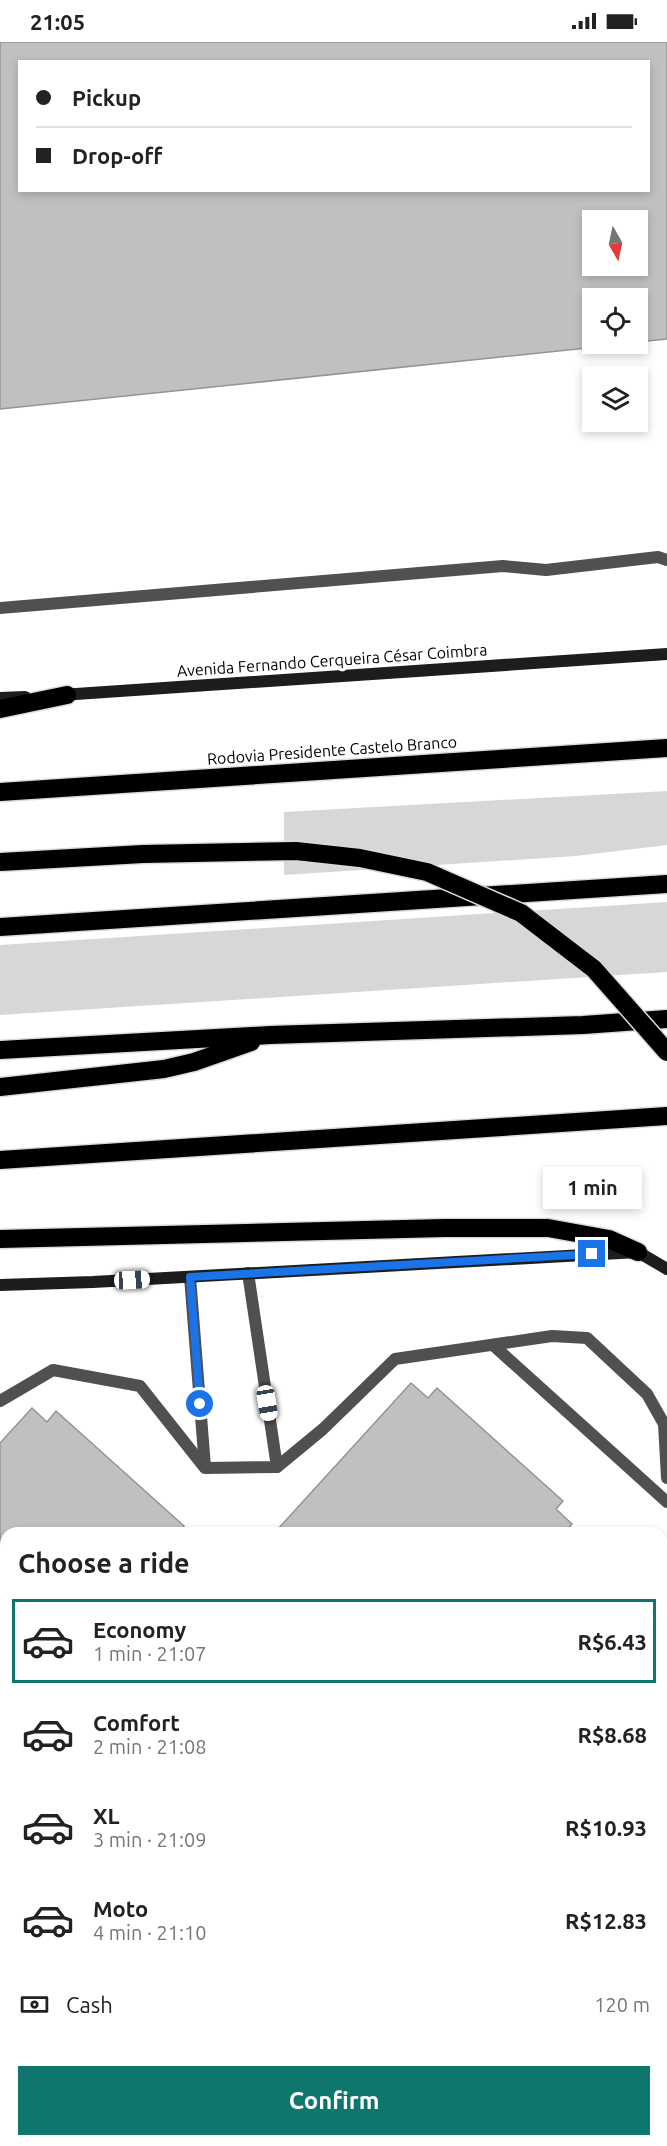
<!DOCTYPE html>
<meta charset="utf-8">
<style>
body{margin:0;font-family:Ubuntu,sans-serif;background:#f6f6f6;color:#222;height:100vh;display:flex;flex-direction:column;font-size:22px;white-space:nowrap}
*{box-sizing:border-box;margin:0}
p{font-size:20px;color:#767676}
.icon{flex:none;width:33px;height:33px;fill:none;stroke:currentColor;stroke-width:2;stroke-linecap:round;stroke-linejoin:round}
.map{position:relative;flex:1;overflow:hidden}
.sheet{position:absolute;left:0px;top:1485px;width:668px;height:620px;display:flex;flex-direction:column;background:#fff;border-radius:18px 18px 0 0;box-shadow:0 3px 9px #0003}
.sheet>*{flex:none}
.banner{position:absolute;left:18px;top:18px;width:632px;height:132px;border-radius:0px;box-shadow:0 3px 9px #0003;display:grid;align-content:center;height:132px;padding:0 18px;background:#fff}
.needle{width:39px;rotate:171deg}
.tools{position:absolute;left:582px;top:168px;display:grid;gap:12px}
.tools a{display:grid;place-items:center;width:66px;height:66px;border-radius:0px;background:#fff;box-shadow:0 3px 9px #0003;font-size:30px}
.end{position:absolute;width:27px;height:27px;margin:-14px;border:8px solid #1a73e8;background:#fff;box-shadow:0 0 0 3px #fff}
.from{border-radius:50%}
.bubble{position:absolute;height:42px;border-radius:0px;background:#fff;box-shadow:0 3px 9px #0003;font-size:20px;font-weight:600;line-height:42px;text-align:center}
.car{position:absolute;width:18px;height:36px;margin:-18px -9px;border-radius:8px;box-shadow:0 0 4px 2px #0007;background:linear-gradient(#fff 24%,#345 0 40%,#fff 0 76%,#345 0 86%,#fff 0)}
.banner b{display:flex;align-items:center;gap:21px;height:57px;font-size:22px}
.banner b+b{border-top:2px solid #e0e0e0}
.banner i{width:15px;height:15px;background:#222}
ul{padding:0;list-style:none}
li{display:flex;align-items:center;gap:18px;height:84px;margin:0 12px 9px;padding:0 6px;border:3px solid transparent;border-radius:0px}
li div{flex:1}
li b{display:block;font-size:22px}
li em{font-style:normal;font-weight:600}
li.active{border-color:#0f766e}
li>.icon{width:54px;height:54px;stroke-width:1.5}
h2{padding:0 18px;font-size:27px;line-height:72px}
.pay{display:flex;align-items:center;gap:15px;height:66px;padding:0 18px;font-size:22px}
.pay p{margin-inline-start:auto}
.action{display:flex;gap:12px;margin-top:auto;padding:12px 18px}
.action a{flex:1;height:69px;border-radius:0px;background:#0f766e;color:#fff;font-size:24px;font-weight:600;line-height:69px;text-align:center}
.status{display:flex;justify-content:space-between;align-items:center;height:42px;padding:0 30px;background:#fff;direction:ltr}
.status svg{height:16px;fill:currentColor}
.map>svg:first-child{display:block}
</style>
<div class="status"><b>21:05</b><svg viewBox="0 0 49 12"><path d="M0 12V9h3v3zM5 12V6h3v6zM10 12V3h3v9zM15 12V0h3v12zM26 1h20v11H26zM47 4h2v5h-2z"/></svg></div>
<div class="map">
<svg width="667" height="2104" viewBox="0 0 667 2104">
<rect width="100%" height="100%" fill="#fff"/>
<g fill="#d7d7d7">
<polygon points="667,749 667,803 576,814 284,833 284,770"/>
<polygon points="667,860 667,930 0,973 0,903"/>
</g>
<g fill="#c0c0c0" stroke="#949494" stroke-width="1.5" fill-rule="evenodd">
<path d="M0 0H667V297L638 300V256H592V302H626L0 367ZM20 20H648V148H20ZM592 178H638V224H592Z"/>
<polygon points="411,1341 428,1356 437,1346 563,1459 556,1467 572,1482 564,1491 281,1491 277,1488"/>
<polygon points="32,1366 47,1380 56,1369 184,1484 178,1491 6,1491 6,1619 0,1614 0,1401"/>
</g>
<g fill="none" stroke-linecap="round" stroke-linejoin="round">
<defs>
<g id="highway">
<polyline points="0,667 67,653"/>
<polyline points="0,750 667,706"/>
<polyline points="0,885 667,842"/>
<polyline points="0,1008 270,993 583,983 667,977"/>
<polyline points="0,1045 164,1027 194,1020 251,1000"/>
<polyline points="0,1118 667,1074"/>
<polyline points="0,1197 444,1186 548,1186 609,1197 638,1210"/>
</g>
</defs>
<use href="#highway" stroke="#dbdbdb" stroke-width="21"/>
<g stroke="#505050" stroke-width="12">
<polyline points="0,566 503,524 546,528 658,515 667,518"/>
<polyline points="248,1231 277,1425"/>
<polyline points="190,1235 205,1425"/>
<polyline points="493,1303 667,1460"/>
<polyline points="0,1359 53,1328 140,1344 205,1426 277,1425 323,1387 395,1317 552,1294 587,1296 647,1352 664,1382 667,1436"/>
<polyline points="662,1962 667,1950"/>
<polyline points="0,2071 6,2076"/>
<polyline points="31,2098 36,2104"/>
<polyline points="613,2098 619,2104"/>
<polyline points="396,2104 397,2098"/>
<polyline points="536,2104 540,2098"/>
</g>
<g stroke="#1d1d1d" stroke-width="12">
<polyline points="61,653 667,612"/>
<polyline points="0,656 25,655"/>
<polyline points="0,1243 93,1240 638,1210 667,1227"/>
</g>
<use href="#highway" stroke="#000" stroke-width="18"/>
<defs>
<polyline id="highway-bridge" points="0,820 143,812 296,809 360,816 427,830 521,871 594,927 667,1010"/>
</defs>
<use href="#highway-bridge" stroke="#dbdbdb" stroke-width="21" stroke-linecap="butt"/>
<use href="#highway-bridge" stroke="#000" stroke-width="18"/>
</g>
<g fill="none" stroke-linecap="round" stroke-linejoin="round">
<polyline stroke="#1a73e8" stroke-width="8" points="200,1362 190,1235 592,1212"/>
</g>
<g text-anchor="middle" stroke-width="6" stroke-linejoin="round" paint-order="stroke">
<g font-size="16" fill="#000" stroke="#fff">
<text transform="translate(332 618) rotate(-4)" y="6">Avenida Fernando Cerqueira César Coimbra</text>
<text transform="translate(332 708) rotate(-4)" y="6">Rodovia Presidente Castelo Branco</text>
</g>
</g>
</svg>
<div class="tools">
<a><svg class="needle" viewBox="-14 -14 28 28"><path d="M0-13l5 13h-10z" fill="#e53935"/><path d="M0 13l5-13h-10z" fill="#767676"/></svg></a>
<a><svg class="icon" aria-label="locate" viewBox="0 0 24 24"><circle cx="12" cy="12" r="6"/><path d="M12 2v4M12 18v4M2 12h4M18 12h4"/></svg></a>
<a><svg class="icon" aria-label="layers" viewBox="0 0 24 24"><path d="M12 4l9 5-9 5-9-5zM3 14l9 5 9-5"/></svg></a>
</div>
<i class="end from" style="left:200px;top:1362px"></i>
<i class="end" style="left:592px;top:1212px"></i>
<div class="bubble" style="left:543px;top:1125px;width:99px">1 min</div>
<i class="car" style="left:132px;top:1238px;rotate:87deg"></i>
<i class="car" style="left:267px;top:1361px;rotate:171deg"></i>
<div class="banner">
<b><i class="from"></i>Pickup</b>
<b><i></i>Drop-off</b>
</div>
<section class="sheet">
<h2>Choose a ride</h2>
<ul>
<li class="active"><svg class="icon" aria-label="car" viewBox="0 0 24 24"><path d="M5 17H2v-5l4-1 3-4h7l3 4 3 1v5h-3M9 17h6M6 11h13"/><circle cx="7" cy="17" r="2"/><circle cx="17" cy="17" r="2"/></svg><div><b>Economy</b><p>1 min · 21:07</p></div><em>R$6.43</em></li>
<li><svg class="icon" aria-label="car" viewBox="0 0 24 24"><path d="M5 17H2v-5l4-1 3-4h7l3 4 3 1v5h-3M9 17h6M6 11h13"/><circle cx="7" cy="17" r="2"/><circle cx="17" cy="17" r="2"/></svg><div><b>Comfort</b><p>2 min · 21:08</p></div><em>R$8.68</em></li>
<li><svg class="icon" aria-label="car" viewBox="0 0 24 24"><path d="M5 17H2v-5l4-1 3-4h7l3 4 3 1v5h-3M9 17h6M6 11h13"/><circle cx="7" cy="17" r="2"/><circle cx="17" cy="17" r="2"/></svg><div><b>XL</b><p>3 min · 21:09</p></div><em>R$10.93</em></li>
<li><svg class="icon" aria-label="car" viewBox="0 0 24 24"><path d="M5 17H2v-5l4-1 3-4h7l3 4 3 1v5h-3M9 17h6M6 11h13"/><circle cx="7" cy="17" r="2"/><circle cx="17" cy="17" r="2"/></svg><div><b>Moto</b><p>4 min · 21:10</p></div><em>R$12.83</em></li>
</ul>
<div class="pay"><svg class="icon" aria-label="cash" viewBox="0 0 24 24"><path d="M3 7h18v10H3z"/><circle cx="12" cy="12" r="2"/></svg>Cash<p>120 m</p></div>
<div class="action"><a>Confirm</a></div>
</section>
</div>
